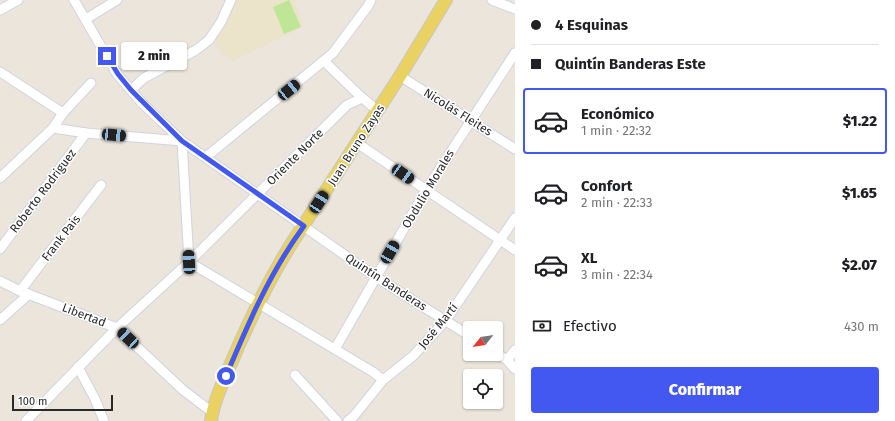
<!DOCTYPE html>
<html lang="es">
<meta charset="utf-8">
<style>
body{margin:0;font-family:"Fira Sans",sans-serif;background:#f6f6f6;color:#202124;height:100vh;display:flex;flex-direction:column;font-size:15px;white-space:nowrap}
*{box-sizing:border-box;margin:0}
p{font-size:13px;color:#757577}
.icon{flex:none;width:22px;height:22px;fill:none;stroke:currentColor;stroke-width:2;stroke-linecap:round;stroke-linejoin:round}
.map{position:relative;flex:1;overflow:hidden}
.drawer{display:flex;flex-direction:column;background:#fff;width:380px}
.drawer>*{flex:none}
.hud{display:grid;align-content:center;height:88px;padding:0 16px;background:#fff}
.needle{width:26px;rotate:240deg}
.fabs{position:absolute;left:463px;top:321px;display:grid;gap:8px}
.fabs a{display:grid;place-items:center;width:40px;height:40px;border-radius:4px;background:#fff;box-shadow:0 1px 3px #0004;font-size:20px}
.scale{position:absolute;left:12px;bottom:10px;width:101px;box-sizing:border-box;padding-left:4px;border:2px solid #292929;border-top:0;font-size:11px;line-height:14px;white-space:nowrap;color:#292929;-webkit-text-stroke:3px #fff;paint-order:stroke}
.end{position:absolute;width:18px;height:18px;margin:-9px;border:5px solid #4258f1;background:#fff;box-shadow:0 0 0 2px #fff}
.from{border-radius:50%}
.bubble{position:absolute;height:28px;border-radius:4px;background:#fff;box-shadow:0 1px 3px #0004;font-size:13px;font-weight:800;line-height:28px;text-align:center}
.car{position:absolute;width:12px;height:24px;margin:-12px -6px;border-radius:5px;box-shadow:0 0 3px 1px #0007;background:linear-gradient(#222 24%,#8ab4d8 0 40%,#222 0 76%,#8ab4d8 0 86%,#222 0)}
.hud b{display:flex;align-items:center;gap:14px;height:38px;font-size:15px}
.hud b+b{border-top:1px solid #e0e0e0}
.hud i{width:10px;height:10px;background:#202124}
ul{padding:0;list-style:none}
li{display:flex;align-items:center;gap:12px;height:66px;margin:0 8px 6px;padding:0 8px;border:2px solid transparent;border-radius:4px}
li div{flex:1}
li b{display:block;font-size:15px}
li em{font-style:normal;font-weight:800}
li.selected{border-color:#4258f1}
li>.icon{width:36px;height:36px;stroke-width:1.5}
.pay{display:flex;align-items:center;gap:10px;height:44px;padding:0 16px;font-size:15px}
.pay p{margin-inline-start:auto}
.button{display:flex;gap:8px;margin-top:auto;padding:8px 16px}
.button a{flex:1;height:46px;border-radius:4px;background:#4258f1;color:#fff;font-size:16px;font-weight:800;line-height:46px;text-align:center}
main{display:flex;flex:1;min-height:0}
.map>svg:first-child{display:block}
</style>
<main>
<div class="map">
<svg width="515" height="421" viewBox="0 0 515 421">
<rect width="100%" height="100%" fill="#ebe5db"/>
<polygon fill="#ece3cb" points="236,0 294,0 304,26 231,62 227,56 221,54 215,42"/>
<polygon fill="#bfe696" points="289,0 301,27 284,34 273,7"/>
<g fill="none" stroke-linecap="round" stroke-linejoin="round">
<defs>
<g id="minor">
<polyline points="74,0 117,74 142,103 182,141 376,277 470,336"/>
<polyline points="492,0 515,9"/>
<polyline points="0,10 18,0"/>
<polyline points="86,19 117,0"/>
<polyline points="324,61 359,95 378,111"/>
<polyline points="0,72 63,113"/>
<polyline points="400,76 515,149"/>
<polyline points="131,90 144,78 196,50 209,40 221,22 231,0"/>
<polyline points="53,128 86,133 182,141 189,262 373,372 383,380"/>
<polyline points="357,143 515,250"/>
<polyline points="206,157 333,53 368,6 371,0"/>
<polyline points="0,178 53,128 63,113 91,83"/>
<polyline points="0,249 86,133"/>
<polyline points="0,281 20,291 117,328 183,390 212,412"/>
<polyline points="20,291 101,185"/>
<polyline points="0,320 29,294"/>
<polyline points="335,349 426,190 515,53"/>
<polyline points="496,353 507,360 515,369"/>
<polyline points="507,360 515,350"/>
<polyline points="78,367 95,399 104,421"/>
<polyline points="295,375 337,421"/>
<polyline points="26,421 117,328 189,262 347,105 362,98"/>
<polyline points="348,421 354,416 383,380 413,356 446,320 515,218"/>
</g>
<path id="major" d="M211 421C214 400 224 380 232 361 252 314 274 268 303 226L400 76 446 0"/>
</defs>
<use href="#minor" stroke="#d1d3e1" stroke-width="11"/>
<use href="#major" stroke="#c7c7c7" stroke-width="14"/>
<use href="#minor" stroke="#fff" stroke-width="9"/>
<use href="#major" stroke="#e9d262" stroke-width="12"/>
</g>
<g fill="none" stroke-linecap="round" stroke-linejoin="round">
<path stroke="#4258f1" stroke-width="5" d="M107 56 118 74 131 90 182 141 304 226C270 272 248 324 226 376"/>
</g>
<g text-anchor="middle" stroke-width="3" stroke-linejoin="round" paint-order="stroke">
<g font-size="12" fill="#292929" stroke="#fff">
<text transform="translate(458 112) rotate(32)" y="4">Nicolás Fleites</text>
<text transform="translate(356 145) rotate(-57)" y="4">Juan Bruno Zayas</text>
<text transform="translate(295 157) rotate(-45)" y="4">Oriente Norte</text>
<text transform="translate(428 189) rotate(-59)" y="4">Obdulio Morales</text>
<text transform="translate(43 191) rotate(-53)" y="4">Roberto Rodriguez</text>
<text transform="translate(61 238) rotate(-52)" y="4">Frank Pais</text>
<text transform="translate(386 282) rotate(33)" y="4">Quintín Banderas</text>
<text transform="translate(84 315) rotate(21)" y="4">Libertad</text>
<text transform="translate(438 326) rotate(-51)" y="4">José Martí</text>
</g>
</g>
</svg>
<div class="fabs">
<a><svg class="needle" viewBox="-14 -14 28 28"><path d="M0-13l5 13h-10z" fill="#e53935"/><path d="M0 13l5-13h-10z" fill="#757577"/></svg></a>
<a><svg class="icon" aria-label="locate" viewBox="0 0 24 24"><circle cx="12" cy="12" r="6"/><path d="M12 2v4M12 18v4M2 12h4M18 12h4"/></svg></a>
</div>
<div class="scale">100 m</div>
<i class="end from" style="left:226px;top:376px"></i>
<i class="end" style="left:107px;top:56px"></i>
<div class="bubble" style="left:121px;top:42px;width:66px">2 min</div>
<i class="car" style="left:289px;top:90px;rotate:51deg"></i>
<i class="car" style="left:114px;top:135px;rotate:95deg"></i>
<i class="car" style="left:403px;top:174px;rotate:124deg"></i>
<i class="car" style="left:319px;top:202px;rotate:33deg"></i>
<i class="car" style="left:390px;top:252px;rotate:30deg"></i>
<i class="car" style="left:189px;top:262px;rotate:357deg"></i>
<i class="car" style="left:128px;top:338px;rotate:313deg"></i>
</div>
<section class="drawer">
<div class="hud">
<b><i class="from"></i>4 Esquinas</b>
<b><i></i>Quintín Banderas Este</b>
</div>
<ul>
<li class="selected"><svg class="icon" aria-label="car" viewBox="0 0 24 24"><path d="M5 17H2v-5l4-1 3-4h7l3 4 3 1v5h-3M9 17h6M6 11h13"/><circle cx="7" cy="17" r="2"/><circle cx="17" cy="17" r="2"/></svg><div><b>Económico</b><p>1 min · 22:32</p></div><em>$1.22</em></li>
<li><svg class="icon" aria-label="car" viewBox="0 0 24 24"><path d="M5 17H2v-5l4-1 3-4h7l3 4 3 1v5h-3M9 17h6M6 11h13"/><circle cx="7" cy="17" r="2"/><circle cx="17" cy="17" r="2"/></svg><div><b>Confort</b><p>2 min · 22:33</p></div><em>$1.65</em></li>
<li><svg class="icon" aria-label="car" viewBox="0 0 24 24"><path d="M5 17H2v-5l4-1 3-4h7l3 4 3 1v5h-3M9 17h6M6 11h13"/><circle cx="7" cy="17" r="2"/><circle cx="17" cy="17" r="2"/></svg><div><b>XL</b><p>3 min · 22:34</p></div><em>$2.07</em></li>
</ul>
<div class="pay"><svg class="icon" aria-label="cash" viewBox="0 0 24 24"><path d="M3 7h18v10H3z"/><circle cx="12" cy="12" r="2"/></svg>Efectivo<p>430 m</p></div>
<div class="button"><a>Confirmar</a></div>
</section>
</main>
